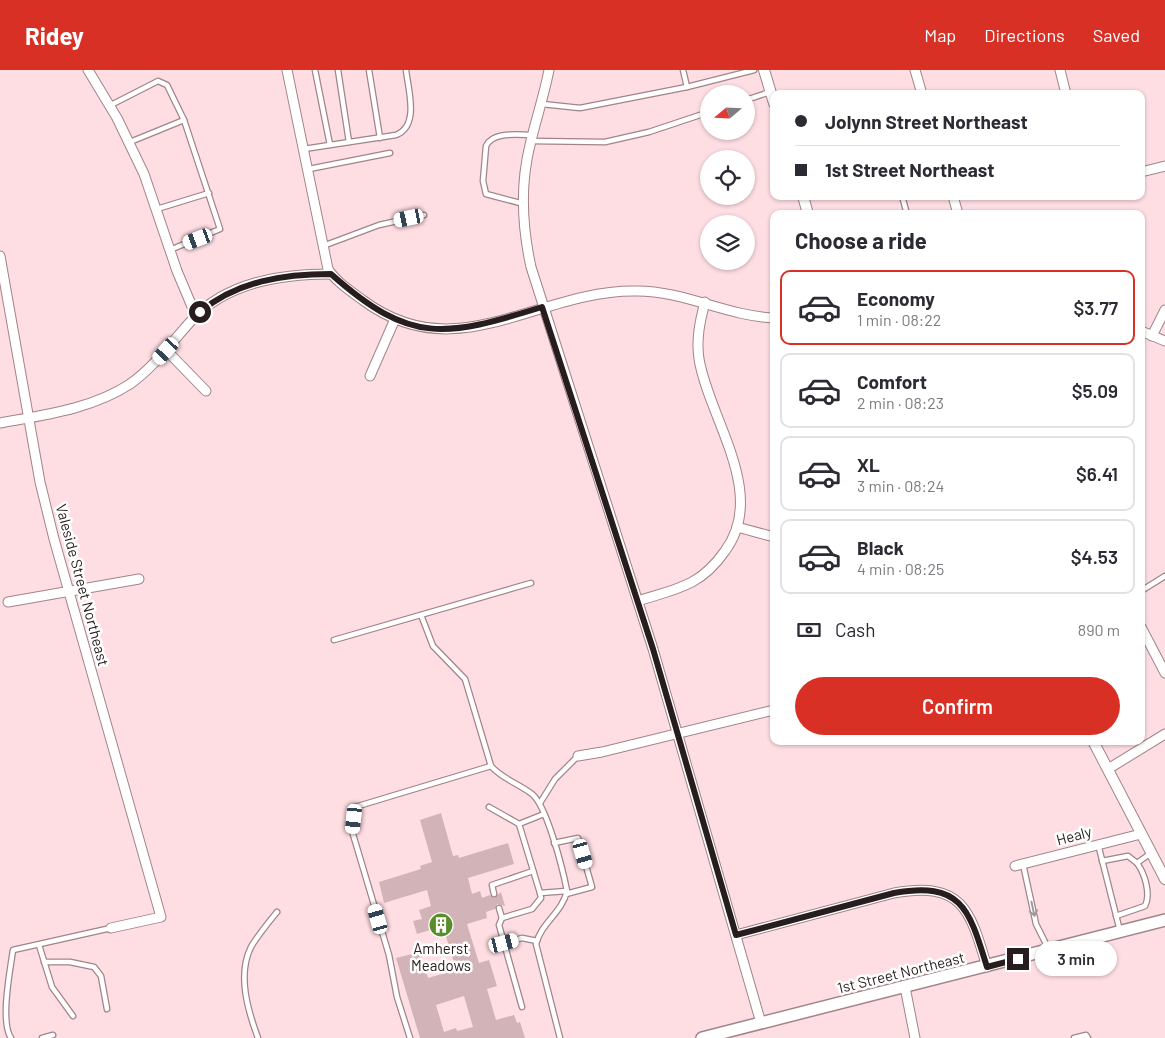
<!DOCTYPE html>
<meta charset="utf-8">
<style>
body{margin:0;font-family:Barlow,sans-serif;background:#f2f2f3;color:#2b2b33;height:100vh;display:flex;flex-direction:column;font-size:19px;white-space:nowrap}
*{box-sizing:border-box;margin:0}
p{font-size:16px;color:#7c7c81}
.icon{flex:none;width:28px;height:28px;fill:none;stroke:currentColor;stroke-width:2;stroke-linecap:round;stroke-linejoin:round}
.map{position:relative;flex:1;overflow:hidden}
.panel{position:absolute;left:770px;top:140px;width:375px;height:535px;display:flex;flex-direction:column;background:#fff;border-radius:10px;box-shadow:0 1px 4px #0004}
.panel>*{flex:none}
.banner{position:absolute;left:770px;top:20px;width:375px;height:110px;border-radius:10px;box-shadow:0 1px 4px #0004;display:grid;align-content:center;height:110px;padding:0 25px;background:#fff}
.needle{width:32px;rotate:251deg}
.controls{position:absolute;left:700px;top:15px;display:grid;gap:10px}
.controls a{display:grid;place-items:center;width:55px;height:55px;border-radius:50%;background:#fff;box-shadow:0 1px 4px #0004;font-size:25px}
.end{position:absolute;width:22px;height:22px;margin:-11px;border:6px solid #271c1e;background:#fff;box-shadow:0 0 0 2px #fff}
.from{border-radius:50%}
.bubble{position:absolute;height:35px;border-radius:18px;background:#fff;box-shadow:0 1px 4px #0004;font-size:16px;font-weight:600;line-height:35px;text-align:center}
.car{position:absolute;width:15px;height:30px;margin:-15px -8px;border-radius:6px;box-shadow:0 0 4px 1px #0007;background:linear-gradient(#fff 24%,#345 0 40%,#fff 0 76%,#345 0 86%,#fff 0)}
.banner b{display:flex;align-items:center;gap:18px;height:48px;font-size:19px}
.banner b+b{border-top:1px solid #e1e1e2}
.banner i{width:12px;height:12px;background:#2b2b33}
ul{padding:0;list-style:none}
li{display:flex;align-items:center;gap:15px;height:75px;margin:0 10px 8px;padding:0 15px;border:2px solid #e1e1e2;border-radius:10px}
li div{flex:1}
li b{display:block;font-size:19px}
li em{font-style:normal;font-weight:600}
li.selected{border-color:#d93025}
li>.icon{width:45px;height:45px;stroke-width:1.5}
h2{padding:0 25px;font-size:22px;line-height:60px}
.pay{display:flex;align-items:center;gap:12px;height:55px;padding:0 25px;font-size:19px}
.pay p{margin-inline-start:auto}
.action{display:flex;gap:10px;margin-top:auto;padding:10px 25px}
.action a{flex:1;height:58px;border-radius:30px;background:#d93025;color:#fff;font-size:20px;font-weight:600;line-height:58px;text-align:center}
header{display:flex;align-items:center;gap:30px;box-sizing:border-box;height:70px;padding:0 25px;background:#d93025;color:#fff}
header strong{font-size:24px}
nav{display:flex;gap:28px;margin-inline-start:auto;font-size:18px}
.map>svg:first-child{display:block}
</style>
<header>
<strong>Ridey</strong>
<nav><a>Map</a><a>Directions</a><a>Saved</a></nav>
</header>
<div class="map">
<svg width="1165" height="968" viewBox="0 0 1165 968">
<rect width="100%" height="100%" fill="#fedee3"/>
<path fill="#d2b3b8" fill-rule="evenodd" d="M441 743 453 786 458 785 459 788 508 773 514 794 468 808 472 824 480 821 482 828 490 825 494 828 501 822 505 836 497 834 495 839 486 842 487 848 467 854 479 893 489 890 497 916 487 919 496 950 514 945 517 953 520 952 525 968H420L396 888 420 882 428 908 456 900 443 856 417 864 413 851 422 849 419 840 431 836 427 820 384 833 379 812 421 799 420 796 432 792 420 750ZM464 926 473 957 457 961 456 958 444 962 436 935Z"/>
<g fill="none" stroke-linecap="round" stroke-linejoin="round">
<defs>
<g id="service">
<polyline points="338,0 349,72"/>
<polyline points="369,0 380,68"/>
<polyline points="683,0 687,17 754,0"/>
<polyline points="746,30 770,22"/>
<polyline points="542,34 580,38 687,17"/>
<polyline points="109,36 158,11 167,15 184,50 130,72"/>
<polyline points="531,71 605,72 649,62 709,42"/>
<path d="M330 75 396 65C420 56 408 19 406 0"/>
<polyline points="304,79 330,75 315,0"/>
<polyline points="309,99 390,83"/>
<polyline points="902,126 907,144"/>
<path d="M524 134 486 124 483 111 486 76C493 61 518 65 532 65"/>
<polyline points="157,139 209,123"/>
<polyline points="323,176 379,155 424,145"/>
<polyline points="170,180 220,159 184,50"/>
<polyline points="1141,521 1165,506"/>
<path d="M421 545 433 576 465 609 491 696C502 709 518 713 532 724 547 736 563 800 567 821 562 843 541 853 536 874L560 968"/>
<polyline points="334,570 531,513"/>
<polyline points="540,733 555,709 578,686"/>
<polyline points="489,737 519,754"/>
<polyline points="554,773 578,768 592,817 566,824"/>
<polyline points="1098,774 1120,861"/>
<polyline points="1102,791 1128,786 1137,793"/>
<polyline points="1023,794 1036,854 1048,878"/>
<polyline points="540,823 519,754 544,744"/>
<polyline points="494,824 492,815 533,801"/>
<polyline points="499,838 502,848"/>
<path d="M1116 846 1145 836C1151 824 1145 804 1137 793L1151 783"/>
<polyline points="537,871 522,868 504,873 499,855 502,848 532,839 541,828 540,823 567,821"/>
<polyline points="504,873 522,937"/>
<polyline points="39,875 52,917 73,946"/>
<polyline points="44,892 70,892 94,897 101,906 107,939"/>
<path d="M11 968C0 952 10 901 13 880L111 858"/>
<polyline points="42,968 53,965"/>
<path d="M258 968C248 941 237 905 251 877 258 865 268 853 277 842"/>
<polyline points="410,968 397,927 389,885 352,761 355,737 491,696"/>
<polyline points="1074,968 1086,965 1088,968"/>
</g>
<g id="minor">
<polyline points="88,0 117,48 144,104 177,201 196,246"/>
<path d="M287 0 328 199C336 212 352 222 364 231 458 300 538 219 637 221 684 221 727 246 774 248"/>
<path d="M549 0C544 26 536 49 530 75 520 115 522 156 531 197L653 579 761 953"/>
<polyline points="915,0 922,24"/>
<polyline points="1060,0 1066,24"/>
<polyline points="1141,102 1165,96"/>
<polyline points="953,126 958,144"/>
<polyline points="0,186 40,412 54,469 161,847 111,858"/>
<polyline points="1141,261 1165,271"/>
<polyline points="1152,266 1165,240"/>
<polyline points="167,281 206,321"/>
<polyline points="370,306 395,249"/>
<path d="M0 353C44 345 92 339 130 314 155 296 171 273 191 251 226 212 281 204 331 204"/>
<polyline points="737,457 774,467"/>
<path d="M638 531C656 525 675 521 692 512 705 505 716 494 725 481 768 423 709 349 699 289 696 269 700 251 705 232"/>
<polyline points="8,532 139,509"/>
<polyline points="1141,557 1165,603"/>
<polyline points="578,686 602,682 774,640"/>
<polyline points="1108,699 1165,664"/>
<polyline points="1015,796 1141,764"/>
<path d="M736 865 894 823C962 811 970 839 987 897"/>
<polyline points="905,917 915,968"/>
</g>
<g id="tertiary">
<polyline points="764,0 774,33"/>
<polyline points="803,126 808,144"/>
<polyline points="1093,671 1165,809"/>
</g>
<polyline id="secondary" points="702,968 1165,850"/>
</defs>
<use href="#service" stroke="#a18489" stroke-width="7"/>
<use href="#minor" stroke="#a18489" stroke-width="11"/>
<use href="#tertiary" stroke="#a18489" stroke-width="12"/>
<use href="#secondary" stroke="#a18489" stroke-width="14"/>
<use href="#service" stroke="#fff" stroke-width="4.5"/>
<use href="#minor" stroke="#fff" stroke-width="9"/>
<use href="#tertiary" stroke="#fff" stroke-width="10"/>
<use href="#secondary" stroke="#fff" stroke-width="11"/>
</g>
<defs><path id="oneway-shaft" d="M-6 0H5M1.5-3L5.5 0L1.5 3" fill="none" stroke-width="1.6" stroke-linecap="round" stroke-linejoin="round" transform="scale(1.25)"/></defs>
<use stroke="#9e999a" href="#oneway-shaft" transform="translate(1033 839) rotate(78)"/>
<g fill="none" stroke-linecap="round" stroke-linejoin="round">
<path stroke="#271c1e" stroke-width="6" d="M200 242C237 211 284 204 331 204 411 275 445 267 542 237L653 579 736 865 894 823C962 811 969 839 987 897L1018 889"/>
</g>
<defs>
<symbol id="building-disc" viewBox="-11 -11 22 22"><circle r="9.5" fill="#578e2a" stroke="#fff"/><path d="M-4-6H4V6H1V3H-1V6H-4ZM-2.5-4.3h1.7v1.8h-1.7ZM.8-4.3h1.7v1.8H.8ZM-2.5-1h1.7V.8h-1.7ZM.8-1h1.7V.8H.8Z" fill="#fff"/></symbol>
</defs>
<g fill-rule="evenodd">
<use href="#building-disc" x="427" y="841" width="28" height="28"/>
</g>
<g text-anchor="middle" stroke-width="5" stroke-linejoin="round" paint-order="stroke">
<g font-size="15" fill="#271c1e" stroke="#fff">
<text transform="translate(82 515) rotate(75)" y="5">Valeside Street Northeast</text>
<text transform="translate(1074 766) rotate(-15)" y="5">Healy</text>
<text transform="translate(901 903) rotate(-14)" y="5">1st Street Northeast</text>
</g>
<g font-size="15" fill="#271c1e" stroke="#fff">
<text x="441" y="884">Amherst<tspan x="441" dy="17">Meadows</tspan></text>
</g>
</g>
</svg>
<div class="controls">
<a><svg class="needle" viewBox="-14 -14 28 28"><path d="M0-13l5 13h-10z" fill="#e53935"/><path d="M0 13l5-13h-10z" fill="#7c7c81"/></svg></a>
<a><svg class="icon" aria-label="locate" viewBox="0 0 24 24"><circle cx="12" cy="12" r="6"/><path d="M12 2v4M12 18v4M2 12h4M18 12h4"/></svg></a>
<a><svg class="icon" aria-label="layers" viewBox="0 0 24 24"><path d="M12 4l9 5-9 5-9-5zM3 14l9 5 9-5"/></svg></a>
</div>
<i class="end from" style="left:200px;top:242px"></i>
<i class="end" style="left:1018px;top:889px"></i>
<div class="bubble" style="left:1035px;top:871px;width:82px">3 min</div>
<i class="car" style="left:409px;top:148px;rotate:258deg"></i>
<i class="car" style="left:198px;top:169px;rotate:249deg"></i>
<i class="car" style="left:166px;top:281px;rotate:222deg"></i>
<i class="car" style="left:354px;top:749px;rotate:186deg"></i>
<i class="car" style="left:583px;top:784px;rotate:164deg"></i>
<i class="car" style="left:378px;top:849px;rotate:344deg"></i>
<i class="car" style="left:504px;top:873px;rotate:76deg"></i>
<div class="banner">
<b><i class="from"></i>Jolynn Street Northeast</b>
<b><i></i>1st Street Northeast</b>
</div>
<section class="panel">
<h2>Choose a ride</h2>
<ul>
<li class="selected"><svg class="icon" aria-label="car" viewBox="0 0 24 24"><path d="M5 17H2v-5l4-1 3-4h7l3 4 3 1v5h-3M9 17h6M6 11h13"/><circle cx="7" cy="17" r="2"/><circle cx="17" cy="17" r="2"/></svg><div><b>Economy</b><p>1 min · 08:22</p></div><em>$3.77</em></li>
<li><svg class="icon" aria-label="car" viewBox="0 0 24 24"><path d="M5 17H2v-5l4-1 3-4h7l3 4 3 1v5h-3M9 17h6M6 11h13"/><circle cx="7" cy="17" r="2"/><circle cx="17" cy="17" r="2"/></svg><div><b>Comfort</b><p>2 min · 08:23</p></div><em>$5.09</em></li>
<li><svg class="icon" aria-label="car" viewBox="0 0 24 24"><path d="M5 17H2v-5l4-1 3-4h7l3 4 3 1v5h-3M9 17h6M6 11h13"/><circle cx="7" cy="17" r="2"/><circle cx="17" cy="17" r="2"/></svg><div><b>XL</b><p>3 min · 08:24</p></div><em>$6.41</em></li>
<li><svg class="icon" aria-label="car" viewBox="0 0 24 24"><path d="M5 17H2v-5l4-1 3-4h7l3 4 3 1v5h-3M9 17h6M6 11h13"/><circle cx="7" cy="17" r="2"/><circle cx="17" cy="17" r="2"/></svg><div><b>Black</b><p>4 min · 08:25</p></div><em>$4.53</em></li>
</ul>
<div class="pay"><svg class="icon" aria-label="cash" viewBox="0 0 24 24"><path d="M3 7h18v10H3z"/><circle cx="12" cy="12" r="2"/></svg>Cash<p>890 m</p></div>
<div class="action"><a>Confirm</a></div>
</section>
</div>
